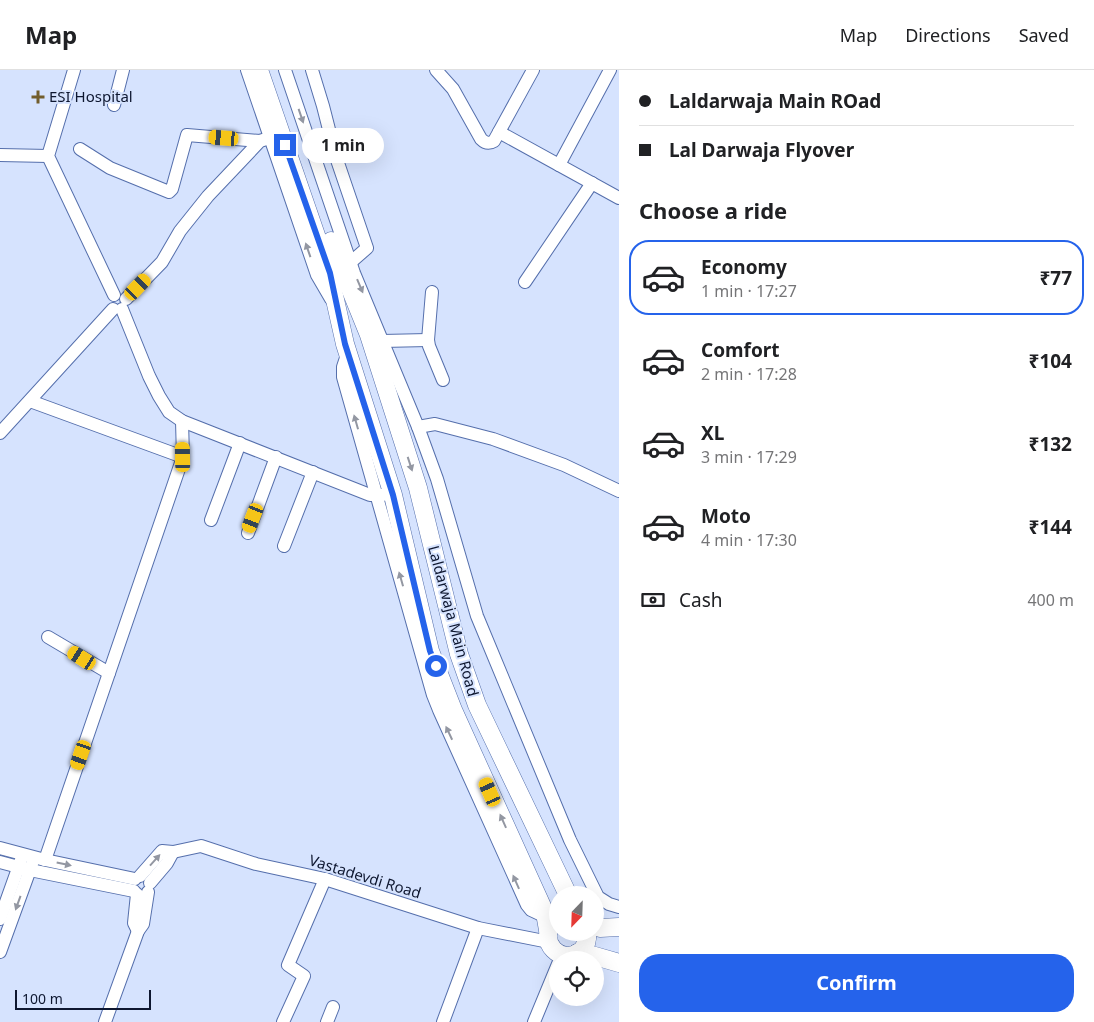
<!DOCTYPE html>
<meta charset="utf-8">
<style>
body{margin:0;font-family:"Noto Sans",sans-serif;background:#f6f6f6;color:#202124;height:100vh;display:flex;flex-direction:column;font-size:19px;white-space:nowrap}
*{box-sizing:border-box;margin:0}
p{font-size:16px;color:#757577}
.icon{flex:none;width:28px;height:28px;fill:none;stroke:currentColor;stroke-width:2;stroke-linecap:round;stroke-linejoin:round}
.map{position:relative;flex:1;overflow:hidden}
.details{display:flex;flex-direction:column;background:#fff;width:475px}
.details>*{flex:none}
.banner{display:grid;align-content:center;height:110px;padding:0 20px;background:#fff}
.needle{width:32px;rotate:203deg}
.buttons{position:absolute;left:549px;top:816px;display:grid;gap:10px}
.buttons a{display:grid;place-items:center;width:55px;height:55px;border-radius:50%;background:#fff;box-shadow:0 5px 20px #0002;font-size:25px}
.scale{position:absolute;left:15px;bottom:12px;width:136px;box-sizing:border-box;padding-left:5px;border:2px solid #0e1730;border-top:0;font-size:14px;line-height:18px;white-space:nowrap;color:#0e1730;-webkit-text-stroke:4px #d6e3fe;paint-order:stroke}
.end{position:absolute;width:22px;height:22px;margin:-11px;border:6px solid #2563eb;background:#fff;box-shadow:0 0 0 2px #fff}
.from{border-radius:50%}
.bubble{position:absolute;height:35px;border-radius:18px;background:#fff;box-shadow:0 5px 20px #0002;font-size:16px;font-weight:700;line-height:35px;text-align:center}
.car{position:absolute;width:15px;height:30px;margin:-15px -8px;border-radius:6px;box-shadow:0 0 4px 1px #0007;background:linear-gradient(#f5c518 24%,#345 0 40%,#f5c518 0 76%,#345 0 86%,#f5c518 0)}
.banner b{display:flex;align-items:center;gap:18px;height:48px;font-size:19px}
.banner b+b{border-top:1px solid #e0e0e0}
.banner i{width:12px;height:12px;background:#202124}
ul{padding:0;list-style:none}
li{display:flex;align-items:center;gap:15px;height:75px;margin:0 10px 8px;padding:0 10px;border:2px solid transparent;border-radius:20px}
li div{flex:1}
li b{display:block;font-size:19px}
li em{font-style:normal;font-weight:700}
li.current{border-color:#2563eb}
li>.icon{width:45px;height:45px;stroke-width:1.5}
h2{padding:0 20px;font-size:22px;line-height:60px}
.pay{display:flex;align-items:center;gap:12px;height:55px;padding:0 20px;font-size:19px}
.pay p{margin-inline-start:auto}
.primary-button{display:flex;gap:10px;margin-top:auto;padding:10px 20px}
.primary-button a{flex:1;height:58px;border-radius:20px;background:#2563eb;color:#fff;font-size:20px;font-weight:700;line-height:58px;text-align:center}
header{display:flex;align-items:center;gap:30px;box-sizing:border-box;height:70px;padding:0 25px;background:#fff;border-bottom:1px solid #e0e0e0}
header strong{font-size:24px}
nav{display:flex;gap:28px;margin-inline-start:auto;font-size:18px}
main{display:flex;flex:1;min-height:0}
.map>svg:first-child{display:block}
</style>
<header>
<strong>Map</strong>
<nav><a>Map</a><a>Directions</a><a>Saved</a></nav>
</header>
<main>
<div class="map">
<svg width="619" height="952" viewBox="0 0 619 952">
<rect width="100%" height="100%" fill="#d6e3fe"/>
<g fill="none" stroke-linecap="round" stroke-linejoin="round">
<defs>
<g id="minor">
<polyline points="74,0 48,86 114,225"/>
<polyline points="247,0 317,205 331,229"/>
<polyline points="285,0 354,203 418,357 437,409 477,546 570,770 598,827 609,834 619,837"/>
<polyline points="312,0 323,36 336,87 367,178 351,192"/>
<path d="M436 0 453 19 481 69C485 73 489 74 494 71L533 0"/>
<polyline points="114,35 123,0"/>
<polyline points="499,62 619,128"/>
<polyline points="80,79 110,98 169,122 172,119 187,65 260,71"/>
<polyline points="0,85 48,86"/>
<polyline points="559,95 610,0"/>
<polyline points="525,212 592,113"/>
<polyline points="432,222 428,270 429,276 443,310"/>
<polyline points="126,229 162,192 180,161 208,126 260,71 266,69"/>
<polyline points="122,239 149,306 159,326 169,342 182,351 370,425 383,425"/>
<polyline points="382,271 428,270"/>
<polyline points="348,282 343,297 343,307 433,625 439,640 527,835 531,840 546,847"/>
<polyline points="30,331 183,387 45,790"/>
<polyline points="182,351 183,387"/>
<polyline points="418,357 435,354 493,369 564,395 619,421"/>
<polyline points="0,363 113,239"/>
<polyline points="211,450 240,373"/>
<polyline points="248,463 276,387"/>
<polyline points="284,476 313,402"/>
<polyline points="48,567 109,603"/>
<polyline points="0,778 45,790 135,809"/>
<polyline points="0,792 30,800 134,821"/>
<polyline points="140,806 162,781 173,782 201,776 256,794 325,809 478,858 549,872"/>
<polyline points="150,813 167,793 173,782"/>
<polyline points="137,824 134,853 138,861"/>
<polyline points="0,849 21,790"/>
<polyline points="0,882 32,794"/>
<polyline points="105,952 138,861 143,854 148,822"/>
<polyline points="283,952 304,906 288,895 325,809"/>
<polyline points="327,952 333,937"/>
<polyline points="443,952 478,858"/>
<polyline points="534,952 558,894"/>
</g>
<g id="highway">
<polyline points="259,0 329,203 345,274 393,425 430,581 453,640 545,843 548,860"/>
<polyline points="331,171 369,265 418,418 459,584 477,635 568,825"/>
<path d="M554 852C536 871 562 897 581 881 586 876 588 870 587 862"/>
<polyline points="595,856 600,858 619,857"/>
<polyline points="577,883 595,886 619,893"/>
</g>
</defs>
<use href="#minor" stroke="#556fac" stroke-width="14"/>
<use href="#highway" stroke="#556fac" stroke-width="19"/>
<use href="#minor" stroke="#fff" stroke-width="12"/>
<use href="#highway" stroke="#fff" stroke-width="18"/>
</g>
<defs><path id="oneway-solid" d="M-6-.8H1V-3.2L6.5 0L1 3.2V.8H-6Z" transform="scale(1.25)"/></defs>
<g fill="#9397a2">
<use href="#oneway-solid" transform="translate(301 46) rotate(71)"/>
<use href="#oneway-solid" transform="translate(308 180) rotate(-109)"/>
<use href="#oneway-solid" transform="translate(360 216) rotate(67)"/>
<use href="#oneway-solid" transform="translate(356 352) rotate(-106)"/>
<use href="#oneway-solid" transform="translate(410 394) rotate(72)"/>
<use href="#oneway-solid" transform="translate(401 509) rotate(-106)"/>
<use href="#oneway-solid" transform="translate(449 663) rotate(-115)"/>
<use href="#oneway-solid" transform="translate(503 751) rotate(-114)"/>
<use href="#oneway-solid" transform="translate(155 790) rotate(-48)"/>
<use href="#oneway-solid" transform="translate(64 794) rotate(12)"/>
<use href="#oneway-solid" transform="translate(516 812) rotate(-114)"/>
<use href="#oneway-solid" transform="translate(18 833) rotate(110)"/>
</g>
<g fill="none" stroke-linecap="round" stroke-linejoin="round">
<polyline stroke="#2563eb" stroke-width="6" points="285,75 330,203 345,274 393,425 430,581 436,596"/>
</g>
<path fill="#725d2c" stroke="#d6e3fe" stroke-width="2" d="M35.5 19.5h5v5h5v5h-5v5h-5v-5h-5v-5h5z"/>
<g text-anchor="middle" stroke-width="4" stroke-linejoin="round" paint-order="stroke">
<g font-size="15" fill="#0e1730" stroke="#d6e3fe" text-anchor="start">
<text x="49" y="32">ESI Hospital</text>
</g>
<g font-size="15" fill="#0e1730" stroke="#d6e3fe">
<text transform="translate(453 551) rotate(75)" y="5">Laldarwaja Main Road</text>
<text transform="translate(365 807) rotate(17)" y="5">Vastadevdi Road</text>
</g>
</g>
</svg>
<div class="buttons">
<a><svg class="needle" viewBox="-14 -14 28 28"><path d="M0-13l5 13h-10z" fill="#e53935"/><path d="M0 13l5-13h-10z" fill="#757577"/></svg></a>
<a><svg class="icon" aria-label="locate" viewBox="0 0 24 24"><circle cx="12" cy="12" r="6"/><path d="M12 2v4M12 18v4M2 12h4M18 12h4"/></svg></a>
</div>
<div class="scale">100 m</div>
<i class="end from" style="left:436px;top:596px"></i>
<i class="end" style="left:285px;top:75px"></i>
<div class="bubble" style="left:302px;top:58px;width:82px">1 min</div>
<i class="car" style="left:224px;top:68px;rotate:275deg"></i>
<i class="car" style="left:138px;top:217px;rotate:44deg"></i>
<i class="car" style="left:183px;top:387px;rotate:359deg"></i>
<i class="car" style="left:253px;top:448px;rotate:201deg"></i>
<i class="car" style="left:82px;top:588px;rotate:302deg"></i>
<i class="car" style="left:81px;top:685px;rotate:199deg"></i>
<i class="car" style="left:490px;top:722px;rotate:336deg"></i>
</div>
<section class="details">
<div class="banner">
<b><i class="from"></i>Laldarwaja Main ROad</b>
<b><i></i>Lal Darwaja Flyover</b>
</div>
<h2>Choose a ride</h2>
<ul>
<li class="current"><svg class="icon" aria-label="car" viewBox="0 0 24 24"><path d="M5 17H2v-5l4-1 3-4h7l3 4 3 1v5h-3M9 17h6M6 11h13"/><circle cx="7" cy="17" r="2"/><circle cx="17" cy="17" r="2"/></svg><div><b>Economy</b><p>1 min · 17:27</p></div><em>₹77</em></li>
<li><svg class="icon" aria-label="car" viewBox="0 0 24 24"><path d="M5 17H2v-5l4-1 3-4h7l3 4 3 1v5h-3M9 17h6M6 11h13"/><circle cx="7" cy="17" r="2"/><circle cx="17" cy="17" r="2"/></svg><div><b>Comfort</b><p>2 min · 17:28</p></div><em>₹104</em></li>
<li><svg class="icon" aria-label="car" viewBox="0 0 24 24"><path d="M5 17H2v-5l4-1 3-4h7l3 4 3 1v5h-3M9 17h6M6 11h13"/><circle cx="7" cy="17" r="2"/><circle cx="17" cy="17" r="2"/></svg><div><b>XL</b><p>3 min · 17:29</p></div><em>₹132</em></li>
<li><svg class="icon" aria-label="car" viewBox="0 0 24 24"><path d="M5 17H2v-5l4-1 3-4h7l3 4 3 1v5h-3M9 17h6M6 11h13"/><circle cx="7" cy="17" r="2"/><circle cx="17" cy="17" r="2"/></svg><div><b>Moto</b><p>4 min · 17:30</p></div><em>₹144</em></li>
</ul>
<div class="pay"><svg class="icon" aria-label="cash" viewBox="0 0 24 24"><path d="M3 7h18v10H3z"/><circle cx="12" cy="12" r="2"/></svg>Cash<p>400 m</p></div>
<div class="primary-button"><a>Confirm</a></div>
</section>
</main>
